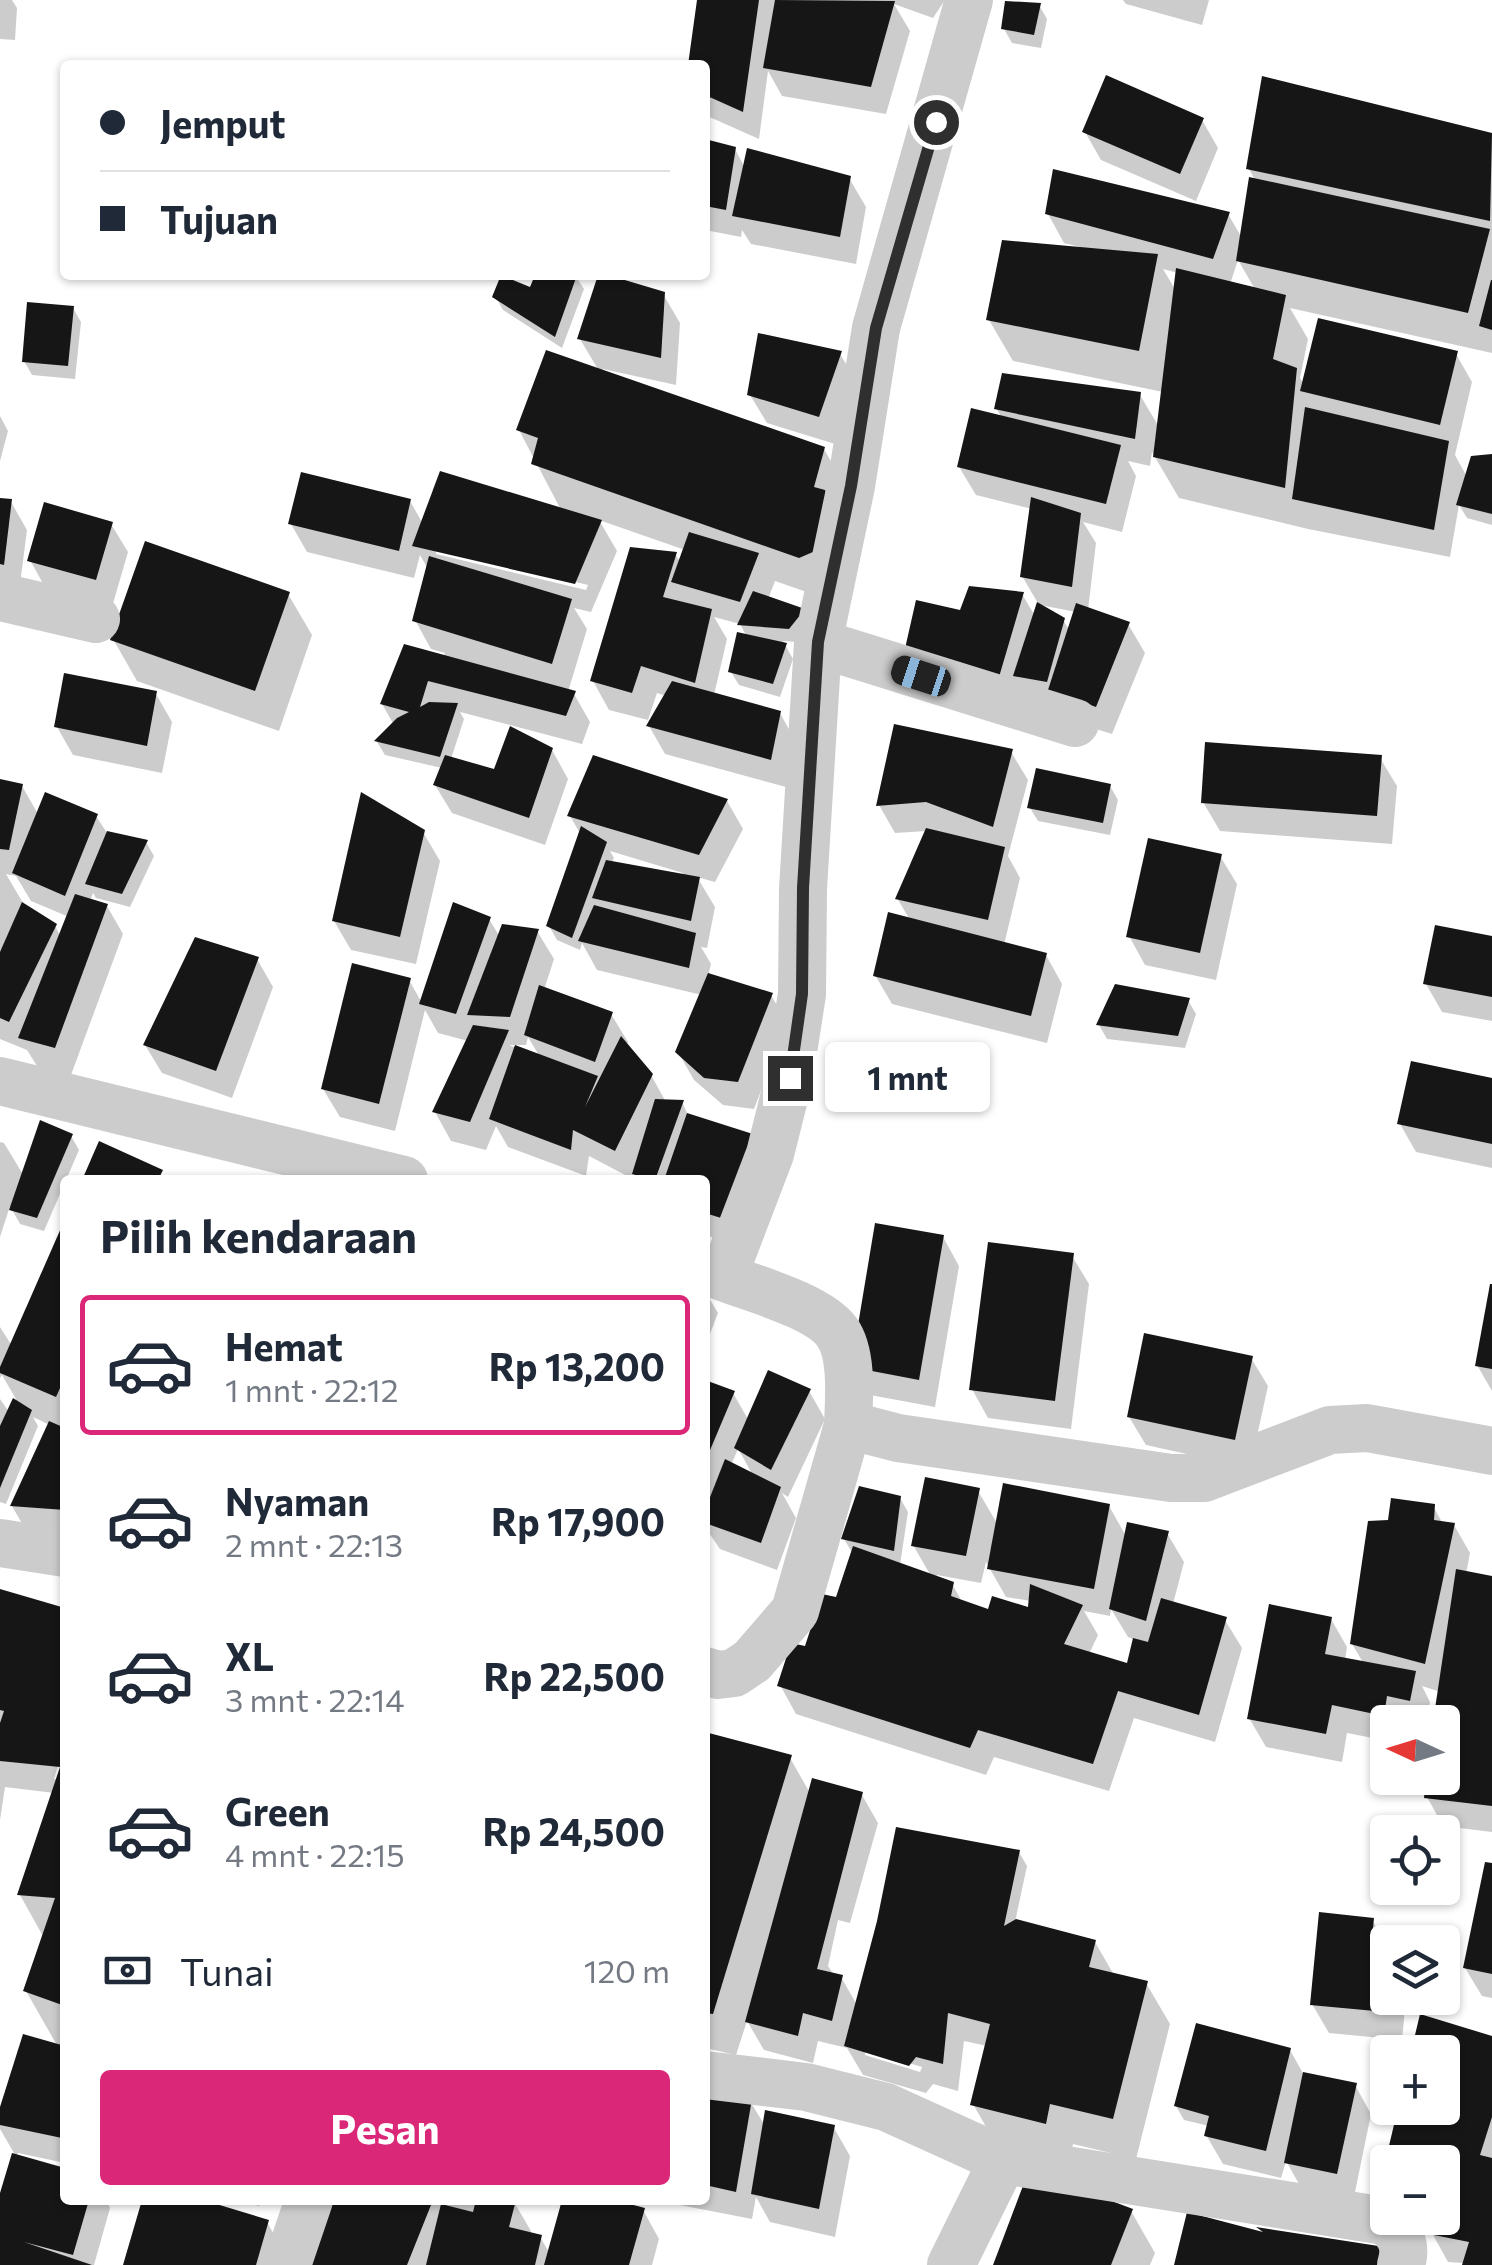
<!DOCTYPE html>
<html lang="id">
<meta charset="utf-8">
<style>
body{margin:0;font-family:Commissioner,sans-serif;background:#f6f6f7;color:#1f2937;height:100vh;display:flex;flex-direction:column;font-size:38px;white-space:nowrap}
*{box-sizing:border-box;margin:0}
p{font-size:32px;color:#747a83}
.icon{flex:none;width:55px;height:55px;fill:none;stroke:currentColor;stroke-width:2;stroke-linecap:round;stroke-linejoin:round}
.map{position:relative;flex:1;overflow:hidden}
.drawer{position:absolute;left:60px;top:1175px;width:650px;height:1030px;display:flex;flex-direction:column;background:#fff;border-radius:10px;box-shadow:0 2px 8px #0004}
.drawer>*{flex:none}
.top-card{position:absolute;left:60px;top:60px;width:650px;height:220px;border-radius:10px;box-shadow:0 2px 8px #0004;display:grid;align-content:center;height:220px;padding:0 40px;background:#fff}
.needle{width:65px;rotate:274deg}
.buttons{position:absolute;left:1370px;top:1705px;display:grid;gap:20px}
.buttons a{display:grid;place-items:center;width:90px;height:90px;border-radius:10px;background:#fff;box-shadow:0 2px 8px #0004;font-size:50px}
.end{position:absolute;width:45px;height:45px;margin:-22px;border:12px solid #2f2f2f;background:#fff;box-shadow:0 0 0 5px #fff}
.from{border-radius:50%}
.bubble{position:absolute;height:70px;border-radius:10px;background:#fff;box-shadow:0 2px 8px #0004;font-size:32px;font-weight:700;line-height:70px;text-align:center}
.car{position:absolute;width:30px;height:60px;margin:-30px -15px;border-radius:12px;box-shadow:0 0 8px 2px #0007;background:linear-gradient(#222 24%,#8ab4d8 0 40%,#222 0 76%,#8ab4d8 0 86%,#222 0)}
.top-card b{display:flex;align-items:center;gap:35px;height:95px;font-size:38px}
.top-card b+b{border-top:2px solid #e0e1e3}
.top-card i{width:25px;height:25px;background:#1f2937}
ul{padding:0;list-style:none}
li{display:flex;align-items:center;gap:30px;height:140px;margin:0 20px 15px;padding:0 20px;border:5px solid transparent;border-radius:10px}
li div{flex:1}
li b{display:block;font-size:38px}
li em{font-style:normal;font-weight:700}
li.current{border-color:#db2777}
li>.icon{width:90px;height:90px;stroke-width:1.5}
h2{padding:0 40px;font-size:45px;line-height:120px}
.pay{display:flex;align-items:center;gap:25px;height:110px;padding:0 40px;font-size:38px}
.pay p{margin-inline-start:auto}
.action{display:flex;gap:20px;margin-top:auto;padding:20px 40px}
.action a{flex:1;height:115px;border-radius:10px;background:#db2777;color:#fff;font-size:40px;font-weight:700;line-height:115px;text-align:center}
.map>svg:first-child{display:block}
</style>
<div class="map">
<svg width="1492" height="2265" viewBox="0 0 1492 2265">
<rect width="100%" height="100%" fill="#fff"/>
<g fill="#0003" fill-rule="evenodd">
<polygon points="0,0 12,0 17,8 15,40 0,39"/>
<polygon points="699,0 945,0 933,18 894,4 910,31 886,114 782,96 768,71 759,139 705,115 705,65 690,65"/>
<polygon points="1123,0 1209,0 1202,25 1126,4"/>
<polygon points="1039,5 1047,19 1041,48 1012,43 1004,29"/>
<path d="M1264 79 1492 136V353L1290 308 1308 339 1300 378 1304 385 1456 354 1472 382 1455 455 1467 477 1492 456V525L1467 518 1459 505 1450 557 1308 529 1179 498 1152 452 1150 466 1128 461 1136 476 1122 532 1083 522 1096 543 1088 610 1128 624 1145 653 1112 734 1015 704 961 613 1022 594 1035 616 1039 605 1022 576 1032 509 976 495 959 467 1002 418 996 408 1140 395 1159 427 1163 392 1013 361 989 320 1079 250 1080 247 1064 243 1048 214H1228L1242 238 1255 180 1249 169ZM1238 260 1256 291 1230 284ZM1163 269 1178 273 1176 291ZM1040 605 1076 612 1070 631 1063 620Z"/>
<polygon points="1202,120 1218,148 1196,201 1101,160 1085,132"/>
<polygon points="705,141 735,149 745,168 849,178 866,207 856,264 751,244 742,230 741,237 705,230"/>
<polygon points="537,275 575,275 584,289 562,348 503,310 495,296 531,291"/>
<path d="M663 294 680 323 676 385 603 369 602 372 824 449 848 491 824 598 775 581 768 599 803 611 797 642 783 641 793 659 780 697 739 685 731 672 747 637 740 624 714 617 727 639 714 695 780 713 796 742 786 787 665 754 649 726 666 696 657 693 648 720 609 710 593 681 675 554 681 563 685 550 599 520 617 551 591 612 574 608 587 629 568 692 574 694 590 722 582 744 460 712 464 719 451 759 496 772 552 750 568 779 545 845 452 813 435 785 442 768 385 755 377 742 394 725 382 704 443 657 445 653 431 649 415 620 428 569 420 555 414 578 307 552 291 524 410 501 423 524 561 510 519 430 599 371 580 339ZM436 549 588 585 586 590 436 554Z"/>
<polygon points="73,308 81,322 75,379 32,375 24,361"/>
<polygon points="840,354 857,382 835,444 767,423 750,395"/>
<polygon points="0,416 8,431 0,461"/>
<polygon points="0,500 11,502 27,530 19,592 0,589"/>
<polygon points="111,524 128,552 112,607 46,589 30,560"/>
<polygon points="288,594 312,635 279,731 137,681 113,639"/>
<polygon points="156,694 172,722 162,773 73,755 57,727"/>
<polygon points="1011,752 1028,780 1008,856 1020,878 1004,945 1046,955 1062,984 1047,1043 892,1004 875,975 910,920 897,898 927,831 895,833 879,805"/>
<polygon points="1380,758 1397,786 1392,844 1220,831 1203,802"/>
<path d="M0 782 22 786 38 814 96 816 107 833 146 842 154 856 130 907 96 898 93 893 90 901 107 906 123 934 71 1075 37 1066 27 1050 0 1039ZM6 874 16 876 31 901 69 917 61 937 55 926 23 903Z"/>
<polygon points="1110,786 1118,800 1110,835 1038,821 1030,808"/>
<path d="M727 801 743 829 715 882 697 877 715 907 707 948 701 947 711 964 708 976 771 995 787 1023 754 1109 723 1105 694 1080 678 1052 702 995 597 970 582 943 580 950 557 940 549 926 581 835 570 816ZM610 851 683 873 682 876 611 864 614 858Z"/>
<polygon points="423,832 440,861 416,964 351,950 334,921"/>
<polygon points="1220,856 1237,884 1216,980 1145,965 1129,936"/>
<path d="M489 919 500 937 537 931 554 959 544 990 611 1014 628 1042 626 1046 651 1075 666 1102H682L749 1249 705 1235V1180H638L634 1173 631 1178 589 1156 586 1176 508 1147 496 1126 486 1150 451 1141 435 1112 468 1041 438 1033 425 1010 395 1131 340 1117 323 1089 409 980 422 1003ZM528 1037 540 1057 509 1045H526Z"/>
<polygon points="1492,939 1492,1021 1442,1012 1426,984"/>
<polygon points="257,959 273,987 232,1098 162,1073 145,1045"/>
<polygon points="1188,1000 1196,1014 1185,1048 1107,1039 1099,1025"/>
<polygon points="1492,1081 1492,1168 1416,1152 1400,1124"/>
<polygon points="71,1136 79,1150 44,1231 20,1224 10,1206 0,1237 0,1142 4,1143 24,1176"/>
<polygon points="65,1225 65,1536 28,1534 12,1506 50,1425 33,1417 38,1426 6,1504 0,1502 0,1399 9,1412 16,1399 2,1375 0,1378 0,1327 12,1346"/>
<polygon points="943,1237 959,1266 935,1407 870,1395 853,1366"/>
<polygon points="1072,1256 1089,1284 1071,1429 988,1418 972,1389"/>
<polygon points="1492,1287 1492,1391 1477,1365"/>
<polygon points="705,1291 718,1313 705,1347"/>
<polygon points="1251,1358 1268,1386 1250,1468 1146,1445 1129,1417"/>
<path d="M705 1383 733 1393 749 1421 809 1391 825 1419 788 1497 782 1493 796 1518 777 1570 720 1549 705 1527ZM738 1449 744 1459 753 1476 731 1465Z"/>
<path d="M978 1491 998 1525 1109 1506 1126 1536 1167 1533 1184 1562 1173 1604 1225 1620 1242 1648 1215 1742 1134 1718 1109 1791 994 1757 986 1775 796 1714 780 1685 837 1600 853 1554 844 1539 900 1498 908 1512 900 1565 931 1576 913 1545ZM986 1562 1006 1597 1031 1601 1030 1611 989 1612 959 1602 960 1598 952 1584 936 1578 937 1575 981 1583ZM1111 1609 1128 1637 1135 1640 1129 1666 1089 1654 1098 1635 1084 1611 1110 1616Z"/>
<polygon points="1433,1506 1443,1524 1454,1525 1470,1553 1466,1574 1492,1578 1492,1832 1443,1826 1427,1797 1430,1778 1442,1778 1442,1722 1437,1722 1441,1692 1422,1686 1430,1702 1426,1722 1388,1722 1388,1741 1347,1733 1342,1762 1266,1747 1249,1718 1331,1619 1347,1647 1345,1660 1364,1664 1352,1644 1390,1522"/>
<polygon points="0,1590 65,1609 65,1742 54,1779 59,1780 65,1759 65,2163 18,2153 17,2157 65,2171 65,2200 106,2200 110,2208 94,2265 0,2265 0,2202 14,2153 0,2129 0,2116 58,2047 26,1991 44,1938 20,1895 54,1793 5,1787 0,1820"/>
<path d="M705 1734 790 1758 810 1793 862 1795 878 1823 850 1923 838 1920 828 1966 834 1975 841 1977 857 2005 1019 1852 1027 1866 1015 1922 1095 1942 1114 1975 1146 1983 1170 2024 1136 2159 1073 2144 1069 2164 997 2146 973 2104 987 2046 964 2041 958 2091 933 2084 926 2093 863 2075 847 2048 818 2041 813 2063 764 2050 747 2021 736 2055 705 2048ZM865 2050 922 2067 920 2072 865 2055Z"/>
<polygon points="1492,1865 1492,1998 1482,1996 1465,1968"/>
<polygon points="1372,1920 1388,1947 1388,1998 1406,1998 1402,2040 1329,2033 1312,2004"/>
<polygon points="1422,2018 1492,2039 1492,2265 1448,2262 1432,2233 1435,2218 1442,2218 1442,2162 1388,2162 1401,2108 1442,2108 1442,2052 1414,2052"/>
<polygon points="1290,2050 1304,2075 1355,2085 1371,2114 1353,2202 1303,2191 1286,2161 1281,2178 1223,2164 1206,2135 1209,2126 1184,2120 1176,2106"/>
<polygon points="705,2095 750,2101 765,2126 834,2128 850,2156 835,2237 770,2222 756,2197 752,2219 654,2200 705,2200"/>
<polygon points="145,2200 194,2200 267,2222 291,2265 126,2265"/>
<polygon points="240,2200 261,2200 259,2206"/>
<polygon points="325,2200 514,2202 531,2231 530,2235 540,2237 550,2254 564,2200 604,2200 643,2210 659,2239 652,2265 299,2265"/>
<polygon points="1131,2211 1155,2253 1150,2265 995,2265"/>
</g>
<g fill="#161616">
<polygon points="697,0 759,0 743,112 705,95 705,65 688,65"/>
<polygon points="775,0 895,1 871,87 763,68"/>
<polygon points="1005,1 1041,3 1034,35 1001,29"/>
<polygon points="1106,75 1204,118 1180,174 1082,132"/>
<polygon points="1262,76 1492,133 1490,221 1246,169"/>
<polygon points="705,139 736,147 726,210 705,206"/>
<polygon points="747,148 851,176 840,237 732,216"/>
<polygon points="1053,169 1230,212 1213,259 1045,214"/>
<polygon points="1249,177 1490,229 1468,313 1236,261"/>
<polygon points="1002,240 1158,254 1139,351 986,320"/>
<polygon points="1176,268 1286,295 1273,359 1297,368 1285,488 1153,457"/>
<polygon points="501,275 530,287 535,275 577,275 555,337 492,297"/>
<polygon points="598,275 608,275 665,292 661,358 577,339"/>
<polygon points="1491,280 1492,280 1492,330 1479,326"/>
<polygon points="27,302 74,306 68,366 22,362"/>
<polygon points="1318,318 1458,351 1440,425 1300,391"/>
<polygon points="758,333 842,351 819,417 747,395"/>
<polygon points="546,350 825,447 814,487 825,490 836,511 813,552 799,558 531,464 538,438 516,430"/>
<polygon points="1002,373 1141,392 1135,439 994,409"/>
<polygon points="1305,407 1449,441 1434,530 1292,499"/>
<polygon points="971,408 1121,445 1106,504 957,467"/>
<polygon points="1492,454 1492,514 1456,505 1471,456"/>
<polygon points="440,471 602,520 575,584 412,546"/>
<polygon points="301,472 411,499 399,551 288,524"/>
<polygon points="1031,497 1081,513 1072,587 1020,577"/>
<polygon points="0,498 12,499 4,565 0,564"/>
<polygon points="44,502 113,522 96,580 27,561"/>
<polygon points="689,532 759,553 740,602 671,582"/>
<polygon points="145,541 290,592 255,691 110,640"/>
<polygon points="630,547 677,552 663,597 712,609 695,683 641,666 632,693 590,681"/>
<polygon points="429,556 572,599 552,664 412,621"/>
<polygon points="969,586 1024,592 999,677 904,653 916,600 960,610"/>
<polygon points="753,591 805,609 789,629 737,625"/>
<polygon points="1037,602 1065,618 1047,682 1013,676"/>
<polygon points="1076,603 1130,622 1096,707 1048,690"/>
<polygon points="737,632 787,643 773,684 728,672"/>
<polygon points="404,644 576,691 566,716 428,681 420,707 429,702 458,703 440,757 374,741 397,718 409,712 380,704"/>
<polygon points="64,673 157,691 147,746 54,727"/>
<polygon points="672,681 781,711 771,760 646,726"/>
<polygon points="894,724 1013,749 993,827 926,802 876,806"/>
<polygon points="510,726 553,748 529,818 433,785 445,755 494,769"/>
<polygon points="1205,742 1382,755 1377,816 1201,803"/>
<polygon points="593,755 728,799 699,855 567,816"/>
<polygon points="1036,768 1111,784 1103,823 1027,808"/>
<polygon points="0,779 23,784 9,850 0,849"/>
<polygon points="45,792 98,814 65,896 12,873"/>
<polygon points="361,792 425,830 400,937 332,921"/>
<polygon points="581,826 607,842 572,938 546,926"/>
<polygon points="926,828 1005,847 988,920 895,899"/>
<polygon points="107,831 148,840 122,894 85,884"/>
<polygon points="1148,838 1222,854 1200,953 1126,937"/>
<polygon points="606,860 700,877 691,921 592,898"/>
<polygon points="75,894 108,904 55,1048 18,1038"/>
<polygon points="22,902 57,924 9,1022 0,1018 0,952"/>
<polygon points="453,902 491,917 456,1014 419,1004"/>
<polygon points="594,905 696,933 689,968 578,941"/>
<polygon points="888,912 1047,953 1031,1016 873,976"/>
<polygon points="502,924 539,929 510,1017 467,1015"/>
<polygon points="1435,925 1492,936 1492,997 1423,984"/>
<polygon points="195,937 259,957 216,1071 143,1045"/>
<polygon points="352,963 411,978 379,1104 321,1089"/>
<polygon points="708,973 773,993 738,1082 704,1078 675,1052"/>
<polygon points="1115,984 1190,998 1178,1036 1096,1025"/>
<polygon points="539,985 613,1012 595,1062 524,1035"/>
<polygon points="473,1025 509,1030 470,1122 432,1112"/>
<polygon points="621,1036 653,1074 615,1151 573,1130 571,1150 489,1119 515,1045 598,1076 585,1107"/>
<polygon points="1411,1061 1492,1078 1492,1144 1397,1124"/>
<polygon points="655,1099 684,1100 655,1180 651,1180 632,1174"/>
<polygon points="687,1113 756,1135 734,1222 705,1213 705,1180 664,1180"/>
<polygon points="40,1120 73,1134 37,1218 9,1210"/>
<polygon points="99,1141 163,1170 158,1180 82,1180"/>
<polygon points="65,1219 65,1377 56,1397 0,1373 0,1367"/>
<polygon points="875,1223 944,1235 919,1380 851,1367"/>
<polygon points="988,1242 1074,1253 1055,1401 969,1390"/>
<polygon points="1490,1284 1492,1284 1492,1369 1475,1366"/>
<polygon points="1144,1333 1253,1356 1235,1440 1127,1417"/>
<polygon points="768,1370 811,1389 771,1470 734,1448"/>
<polygon points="705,1380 735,1391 705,1462"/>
<polygon points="13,1398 32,1410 0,1488 0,1426"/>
<polygon points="49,1421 65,1428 65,1510 10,1506"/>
<polygon points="725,1459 781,1487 761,1543 705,1523 705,1510"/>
<polygon points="925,1477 980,1488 966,1556 911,1546"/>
<polygon points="1003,1483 1110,1504 1094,1589 987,1569"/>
<polygon points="859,1486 901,1496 894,1551 841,1539"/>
<polygon points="1391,1498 1435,1504 1434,1520 1455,1523 1425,1664 1350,1644 1368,1521 1388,1520"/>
<polygon points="1127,1522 1169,1531 1146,1621 1109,1609"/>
<polygon points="853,1546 954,1582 951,1596 988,1609 992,1596 1028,1607 1030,1584 1083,1605 1064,1644 1127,1663 1133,1638 1148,1642 1161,1598 1227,1617 1199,1715 1118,1691 1093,1764 978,1730 970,1748 777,1686 791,1643 805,1646 822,1594 836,1597"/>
<polygon points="1456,1569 1492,1576 1492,1806 1424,1798 1426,1778 1442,1778 1442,1722 1433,1722"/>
<polygon points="0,1589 65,1608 65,1751 60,1767 0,1761 0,1723 4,1711 0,1710"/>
<polygon points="1269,1604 1332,1617 1325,1654 1416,1671 1410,1701 1387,1696 1384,1716 1332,1705 1326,1734 1247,1719"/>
<polygon points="705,1732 792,1755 713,2014 705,2013"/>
<polygon points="60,1767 65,1769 65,2006 23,1991 55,1898 17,1895"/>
<polygon points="812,1778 863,1792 817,1969 843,1975 832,2021 803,2013 798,2036 745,2022"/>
<polygon points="896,1827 1020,1850 1004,1926 1016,1919 1096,1940 1089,1967 1148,1981 1113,2119 1050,2104 1046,2124 970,2105 990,2024 948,2013 943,2064 916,2057 909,2066 844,2046 877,1921"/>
<polygon points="1485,1862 1492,1863 1492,1974 1463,1968"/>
<polygon points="1319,1912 1374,1918 1371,1948 1388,1949 1386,2012 1310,2005"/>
<polygon points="1420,2014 1492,2036 1492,2117 1480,2155 1492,2158 1492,2265 1462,2265 1469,2242 1429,2234 1433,2218 1442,2218 1442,2162 1388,2162 1388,2177 1382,2175 1398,2108 1442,2108 1442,2052 1411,2052"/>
<polygon points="1196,2023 1291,2048 1266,2151 1204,2136 1209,2116 1174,2106"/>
<polygon points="23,2034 65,2046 62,2138 0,2125 0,2107"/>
<polygon points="1303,2072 1357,2083 1337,2174 1284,2163"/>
<polygon points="705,2092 752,2099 736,2192 705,2185"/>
<polygon points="765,2110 835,2125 819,2209 751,2194"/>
<polygon points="12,2153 65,2168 65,2200 89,2200 73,2255 24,2242 92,2265 0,2265 0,2193"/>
<polygon points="1029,2170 1133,2209 1111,2265 993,2265"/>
<polygon points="142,2200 203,2200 269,2220 256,2265 123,2265"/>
<polygon points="323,2200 433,2200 407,2265 297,2265"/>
<polygon points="476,2200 516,2200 509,2227 542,2235 535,2265 426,2265 441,2204 473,2212"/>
<polygon points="562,2200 614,2200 645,2208 629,2265 544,2265"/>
<polygon points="1187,2212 1263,2232 1256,2227 1385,2247 1382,2265 1174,2265"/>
</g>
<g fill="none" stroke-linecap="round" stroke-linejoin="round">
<g stroke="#ccc" stroke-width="48">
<polyline points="0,597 96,619"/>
<polyline points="818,643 1075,723"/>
<polyline points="0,1081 404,1180"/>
<polyline points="705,1272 723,1277 770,1154 789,1078 802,994 803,889 818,643 851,486 876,328 969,0"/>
<path d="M723 1277C754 1289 818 1306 837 1332 853 1354 849 1399 848 1425"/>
<polyline points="0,1543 65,1553"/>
<polyline points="705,1671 718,1675 734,1673 752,1661 795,1611 848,1425 898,1438 1171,1478 1204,1478 1330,1430 1367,1428 1492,1451"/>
<path d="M705 2075 806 2087 886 2107 1003 2160 1385 2221C1401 2233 1407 2246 1401 2265"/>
<polyline points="287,2265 309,2200"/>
<polyline points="951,2265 1003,2160"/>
</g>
</g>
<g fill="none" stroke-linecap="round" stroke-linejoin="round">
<polyline stroke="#2f2f2f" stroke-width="12" points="790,1078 802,994 803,888 818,642 851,486 876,328 936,122"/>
</g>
</svg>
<div class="buttons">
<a><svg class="needle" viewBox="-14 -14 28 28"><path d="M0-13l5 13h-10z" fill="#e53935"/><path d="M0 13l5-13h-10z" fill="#747a83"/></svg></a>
<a><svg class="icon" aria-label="locate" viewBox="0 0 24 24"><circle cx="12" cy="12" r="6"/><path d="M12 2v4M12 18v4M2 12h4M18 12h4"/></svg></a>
<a><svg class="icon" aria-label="layers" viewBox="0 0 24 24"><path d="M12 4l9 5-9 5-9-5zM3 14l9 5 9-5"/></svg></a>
<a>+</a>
<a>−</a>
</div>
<i class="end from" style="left:936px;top:122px"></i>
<i class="end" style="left:790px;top:1078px"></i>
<div class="bubble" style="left:825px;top:1042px;width:165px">1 mnt</div>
<i class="car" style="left:921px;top:676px;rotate:288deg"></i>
<div class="top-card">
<b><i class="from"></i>Jemput</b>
<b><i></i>Tujuan</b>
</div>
<section class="drawer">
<h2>Pilih kendaraan</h2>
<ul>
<li class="current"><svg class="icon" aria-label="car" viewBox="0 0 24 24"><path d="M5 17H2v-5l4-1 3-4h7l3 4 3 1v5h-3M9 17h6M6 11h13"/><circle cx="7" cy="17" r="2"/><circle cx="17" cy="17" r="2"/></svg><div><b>Hemat</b><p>1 mnt · 22:12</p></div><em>Rp 13,200</em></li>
<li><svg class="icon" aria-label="car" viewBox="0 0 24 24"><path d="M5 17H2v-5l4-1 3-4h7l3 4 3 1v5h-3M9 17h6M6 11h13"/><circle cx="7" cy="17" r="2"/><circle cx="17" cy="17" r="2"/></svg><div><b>Nyaman</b><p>2 mnt · 22:13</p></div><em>Rp 17,900</em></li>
<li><svg class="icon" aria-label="car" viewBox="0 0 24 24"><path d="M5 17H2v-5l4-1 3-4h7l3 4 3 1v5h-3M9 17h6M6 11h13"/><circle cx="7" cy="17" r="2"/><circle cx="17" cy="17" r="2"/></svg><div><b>XL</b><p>3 mnt · 22:14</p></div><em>Rp 22,500</em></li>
<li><svg class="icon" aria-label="car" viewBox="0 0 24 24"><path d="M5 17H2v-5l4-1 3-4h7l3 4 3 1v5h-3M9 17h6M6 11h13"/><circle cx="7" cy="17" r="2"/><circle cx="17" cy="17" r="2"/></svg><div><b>Green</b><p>4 mnt · 22:15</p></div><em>Rp 24,500</em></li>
</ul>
<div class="pay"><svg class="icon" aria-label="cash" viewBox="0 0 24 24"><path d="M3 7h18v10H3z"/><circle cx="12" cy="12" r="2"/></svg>Tunai<p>120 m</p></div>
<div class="action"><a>Pesan</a></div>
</section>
</div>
